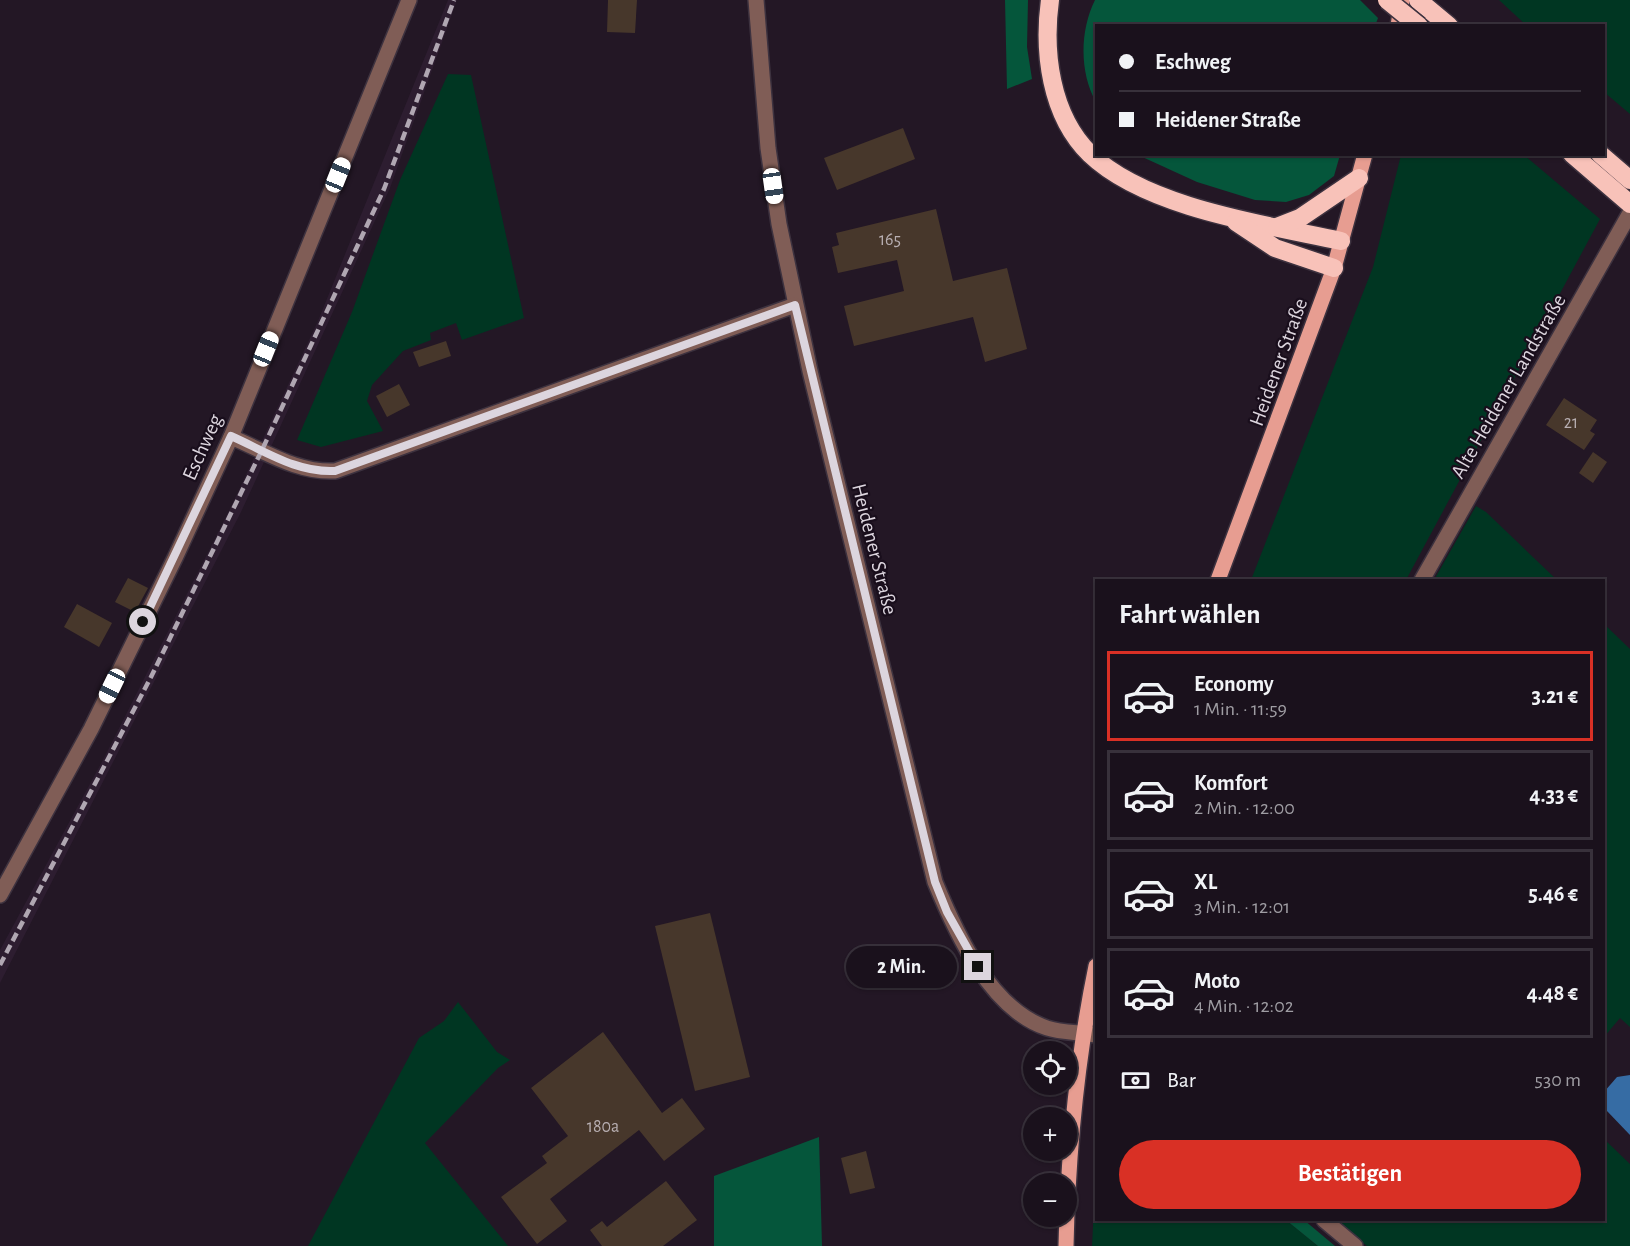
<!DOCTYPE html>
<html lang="de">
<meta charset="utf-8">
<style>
body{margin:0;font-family:"Alegreya Sans",sans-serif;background:#271f29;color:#f1f3f6;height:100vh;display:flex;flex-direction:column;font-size:22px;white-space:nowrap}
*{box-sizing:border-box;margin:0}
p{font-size:20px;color:#9f9da3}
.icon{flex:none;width:33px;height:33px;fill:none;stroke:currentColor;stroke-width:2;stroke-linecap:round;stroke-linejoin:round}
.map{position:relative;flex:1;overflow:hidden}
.panel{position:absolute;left:1095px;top:579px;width:510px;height:642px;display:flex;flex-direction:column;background:#1a111c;border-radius:0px;box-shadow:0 2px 4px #0004,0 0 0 2px #38313b}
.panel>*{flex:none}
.top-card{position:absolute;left:1095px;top:24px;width:510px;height:132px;border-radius:0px;box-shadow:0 2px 4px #0004,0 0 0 2px #38313b;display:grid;align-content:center;height:132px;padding:0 24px;background:#1a111c}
.tools{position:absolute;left:1023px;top:1041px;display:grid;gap:12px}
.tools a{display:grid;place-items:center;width:54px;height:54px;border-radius:50%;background:#1a111c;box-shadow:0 2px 4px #0004,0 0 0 2px #38313b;font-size:30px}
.end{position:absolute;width:27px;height:27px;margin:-14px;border:8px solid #dcd5de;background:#111;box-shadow:0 0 0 3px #111}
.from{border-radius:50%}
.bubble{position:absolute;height:42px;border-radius:21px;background:#1a111c;box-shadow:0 2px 4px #0004,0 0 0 2px #38313b;font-size:20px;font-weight:600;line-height:42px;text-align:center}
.car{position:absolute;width:18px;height:36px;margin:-18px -9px;border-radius:8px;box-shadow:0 0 4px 2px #0007;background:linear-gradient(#fff 24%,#345 0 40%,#fff 0 76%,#345 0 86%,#fff 0)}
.top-card b{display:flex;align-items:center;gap:21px;height:57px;font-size:22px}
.top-card b+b{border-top:2px solid #38313b}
.top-card i{width:15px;height:15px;background:#f1f3f6}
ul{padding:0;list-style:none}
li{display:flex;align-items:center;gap:18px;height:90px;margin:0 12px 9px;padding:0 12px;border:3px solid #38313b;border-radius:0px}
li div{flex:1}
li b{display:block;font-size:22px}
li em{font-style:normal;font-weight:600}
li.active{border-color:#d93025}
li>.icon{width:54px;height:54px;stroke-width:1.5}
h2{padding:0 24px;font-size:27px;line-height:72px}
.pay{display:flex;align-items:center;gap:15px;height:66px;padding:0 24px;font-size:22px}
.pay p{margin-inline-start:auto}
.primary-button{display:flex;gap:12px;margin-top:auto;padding:12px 24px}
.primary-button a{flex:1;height:69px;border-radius:36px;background:#d93025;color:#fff;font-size:24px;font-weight:600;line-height:69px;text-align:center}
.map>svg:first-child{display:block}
</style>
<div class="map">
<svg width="1630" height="1246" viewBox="0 0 1630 1246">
<rect width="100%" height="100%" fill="#231725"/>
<polygon fill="#2d1d30" points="448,0 457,0 390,188 241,512 0,983 0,950 104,758 231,507 318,321"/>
<g fill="#003622">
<polygon points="1499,0 1630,0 1630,114 1604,92 1604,26 1526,25"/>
<polygon points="448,74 471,75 524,318 462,340 456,323 430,333 431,340 403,351 372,385 367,401 383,431 321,447 297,440 352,312 400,180"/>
<polygon points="1401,155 1524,155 1600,219 1406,580 1251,580 1373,267"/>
<polygon points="1476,506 1486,512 1557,580 1434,580"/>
<polygon points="1604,624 1630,649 1630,1027 1620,1018 1604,1037"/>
<polygon points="458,1002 497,1052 510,1060 498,1068 425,1143 508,1246 308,1246 419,1038 444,1021"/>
<polygon points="1604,1139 1630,1164 1630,1246 1367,1246 1335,1220 1604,1220"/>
<polygon points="1096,1167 1096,1220 1286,1220 1318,1246 1092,1246"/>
</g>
<g fill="#05563b">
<polygon points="1005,0 1028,0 1027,47 1032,79 1007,89"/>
<path d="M1095 0H1360L1378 18 1375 26H1096V102C1079 72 1080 30 1095 0Z"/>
<polygon points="1138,155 1340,155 1334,176 1309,195 1286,202 1255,200 1197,182"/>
<polygon points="819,1137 822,1246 714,1246 714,1176"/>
<polygon points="1286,1220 1304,1220 1335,1246 1318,1246"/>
</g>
<polygon fill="#366ca4" points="1630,1075 1630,1135 1607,1111 1604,1092 1617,1077"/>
<g fill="#47372b">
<polygon points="608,0 637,0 635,33 607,32"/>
<polygon points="903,128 915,159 837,190 824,158"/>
<polygon points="936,209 953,281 1007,268 1027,349 985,362 973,317 854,346 844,306 904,291 897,260 838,273 832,247 839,245 836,233"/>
<polygon points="446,341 451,356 419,367 413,352"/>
<polygon points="399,384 410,405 387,417 376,396"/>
<polygon points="1564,398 1597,420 1590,431 1595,434 1584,450 1546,425"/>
<polygon points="1593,452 1607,462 1593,483 1579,473"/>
<polygon points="128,578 148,588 135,612 115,602"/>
<polygon points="77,604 112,623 99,647 64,627"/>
<polygon points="710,913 750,1077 695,1091 655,926"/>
<polygon points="603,1032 662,1113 682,1098 705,1129 664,1161 639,1130 550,1199 567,1221 537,1244 501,1197 547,1163 542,1156 568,1136 531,1088"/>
<polygon points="866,1151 875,1188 850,1194 841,1158"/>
<polygon points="666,1181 697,1220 663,1246 602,1246 590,1230 602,1221 607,1227"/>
</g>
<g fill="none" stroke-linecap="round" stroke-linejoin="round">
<defs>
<g id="minor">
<path d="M756 0 768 148 779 224 810 371 935 882C956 933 990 1009 1047 1028 1062 1033 1080 1032 1096 1035"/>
<path d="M231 437C265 451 297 473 335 471L795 305"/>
<polyline points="1422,580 1630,213"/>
<polyline points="0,895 91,729 175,558 231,437 409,0"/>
<polyline points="1324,1220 1355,1246"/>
</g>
<g id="major">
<polyline points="1398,26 1402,0"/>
<polyline points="1218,580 1334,268 1365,154"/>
<path d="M1066 1246C1068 1152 1077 1058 1096 966"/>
</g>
<g id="highway">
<path d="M1050 0C1043 51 1050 115 1090 154 1146 208 1267 225 1341 241"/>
<polyline points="1418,0 1449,26"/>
<polyline points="1572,154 1630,204"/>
<polyline points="1600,154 1630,180"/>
<polyline points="1236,222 1275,248 1334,268"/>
<polyline points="1277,227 1300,218 1359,178"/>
</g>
</defs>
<use href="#minor" stroke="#3d323f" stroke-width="18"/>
<use href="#major" stroke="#3d323f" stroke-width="18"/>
<use href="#highway" stroke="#3d323f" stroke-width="21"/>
<use href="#minor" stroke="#805d56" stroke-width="15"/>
<use href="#major" stroke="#e79d91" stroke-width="15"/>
<use href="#highway" stroke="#f8c2b9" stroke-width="18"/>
<polyline stroke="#b0a7b2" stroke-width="4.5" stroke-dasharray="9 4.5" stroke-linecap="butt" points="0,965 151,677 262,450 384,189 454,0"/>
<defs>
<polyline id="highway-bridge" points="1387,0 1419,26"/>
</defs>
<use href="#highway-bridge" stroke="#3d323f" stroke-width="21" stroke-linecap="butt"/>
<use href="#highway-bridge" stroke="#f8c2b9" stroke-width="18"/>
</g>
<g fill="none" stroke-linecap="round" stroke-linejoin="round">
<path stroke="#dcd5de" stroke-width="8" d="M143 622 231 436C265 451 297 473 335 471L795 305 935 882 947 912 978 967"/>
</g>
<g text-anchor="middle" stroke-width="4.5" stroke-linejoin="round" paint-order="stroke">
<g font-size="18" fill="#b7aeb1">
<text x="890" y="245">165</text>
<text x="1571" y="428">21</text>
<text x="603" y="1132">180a</text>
</g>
<g font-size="21" fill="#dcd5de" stroke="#190e1c">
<text transform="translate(1278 362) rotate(-70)" y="7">Heidener Straße</text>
<text transform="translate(1508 386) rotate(-60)" y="7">Alte Heidener Landstraße</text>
<text transform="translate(202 447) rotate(-66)" y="7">Eschweg</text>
<text transform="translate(875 549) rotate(76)" y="7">Heidener Straße</text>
</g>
</g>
</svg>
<div class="tools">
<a><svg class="icon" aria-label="locate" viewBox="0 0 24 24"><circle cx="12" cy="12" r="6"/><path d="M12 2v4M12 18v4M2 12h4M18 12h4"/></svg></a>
<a>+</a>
<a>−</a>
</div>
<i class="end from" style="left:143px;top:622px"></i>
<i class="end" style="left:978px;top:967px"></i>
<div class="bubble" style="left:846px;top:946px;width:111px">2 Min.</div>
<i class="car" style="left:338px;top:175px;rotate:22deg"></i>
<i class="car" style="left:773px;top:186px;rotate:172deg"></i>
<i class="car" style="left:266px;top:349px;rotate:22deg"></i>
<i class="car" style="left:112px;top:686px;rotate:206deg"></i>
<div class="top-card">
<b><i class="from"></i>Eschweg</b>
<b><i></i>Heidener Straße</b>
</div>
<section class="panel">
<h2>Fahrt wählen</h2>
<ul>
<li class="active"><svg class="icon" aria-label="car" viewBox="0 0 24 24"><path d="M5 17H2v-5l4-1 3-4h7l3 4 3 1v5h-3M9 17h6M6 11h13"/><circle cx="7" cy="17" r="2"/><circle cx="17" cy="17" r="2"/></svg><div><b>Economy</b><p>1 Min. · 11:59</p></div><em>3.21 €</em></li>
<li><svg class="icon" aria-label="car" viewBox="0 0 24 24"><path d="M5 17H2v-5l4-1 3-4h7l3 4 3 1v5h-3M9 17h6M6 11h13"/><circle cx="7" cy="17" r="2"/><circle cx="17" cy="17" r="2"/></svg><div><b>Komfort</b><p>2 Min. · 12:00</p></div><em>4.33 €</em></li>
<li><svg class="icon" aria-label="car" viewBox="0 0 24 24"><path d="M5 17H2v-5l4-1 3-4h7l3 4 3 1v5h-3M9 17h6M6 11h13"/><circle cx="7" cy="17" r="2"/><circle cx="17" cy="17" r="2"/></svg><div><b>XL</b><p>3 Min. · 12:01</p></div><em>5.46 €</em></li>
<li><svg class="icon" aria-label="car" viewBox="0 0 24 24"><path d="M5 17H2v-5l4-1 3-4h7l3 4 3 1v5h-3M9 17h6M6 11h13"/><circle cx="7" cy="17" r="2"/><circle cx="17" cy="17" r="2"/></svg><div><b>Moto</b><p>4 Min. · 12:02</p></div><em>4.48 €</em></li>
</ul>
<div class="pay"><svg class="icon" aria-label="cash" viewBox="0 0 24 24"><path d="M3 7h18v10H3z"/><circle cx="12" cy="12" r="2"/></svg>Bar<p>530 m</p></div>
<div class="primary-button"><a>Bestätigen</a></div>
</section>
</div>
